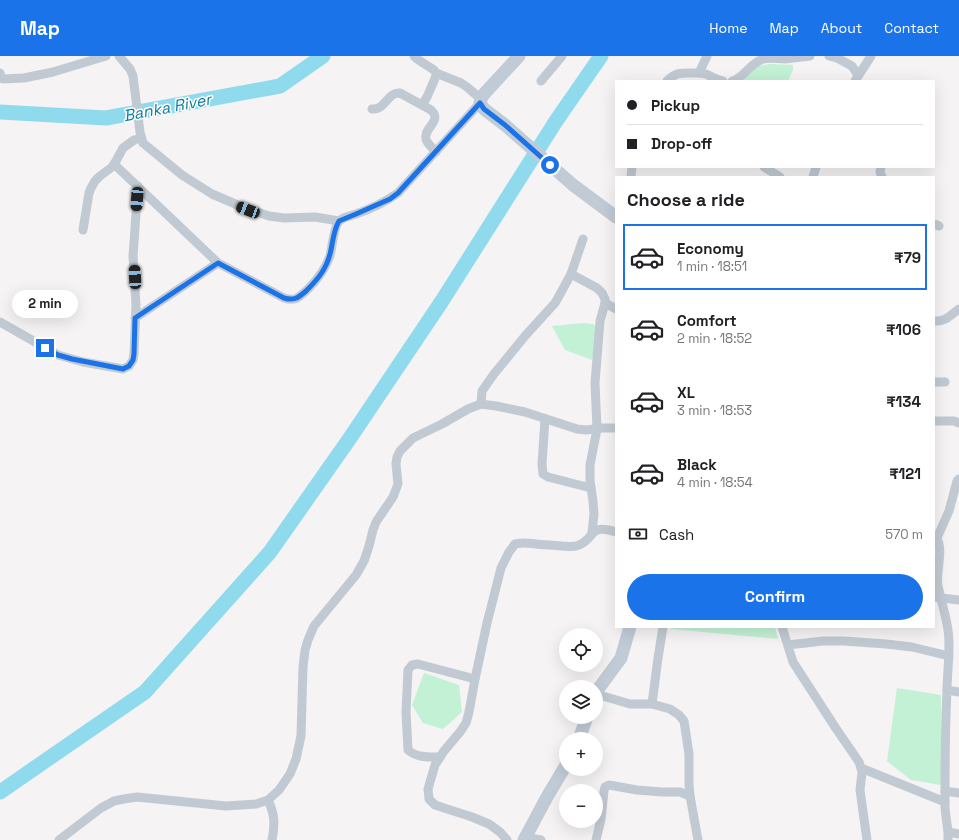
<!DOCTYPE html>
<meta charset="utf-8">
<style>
body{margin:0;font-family:"Space Grotesk",sans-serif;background:#f6f6f6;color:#202124;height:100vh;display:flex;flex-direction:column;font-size:15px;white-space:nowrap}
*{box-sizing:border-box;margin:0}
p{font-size:13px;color:#757577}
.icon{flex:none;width:22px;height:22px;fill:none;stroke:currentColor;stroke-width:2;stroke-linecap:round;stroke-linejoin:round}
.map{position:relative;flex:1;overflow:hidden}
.panel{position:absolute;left:615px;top:120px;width:320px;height:452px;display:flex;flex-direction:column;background:#fff;border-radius:0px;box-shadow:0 4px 16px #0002}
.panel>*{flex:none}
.guide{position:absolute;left:615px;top:24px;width:320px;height:88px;border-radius:0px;box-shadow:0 4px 16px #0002;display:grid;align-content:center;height:88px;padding:0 12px;background:#fff}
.tools{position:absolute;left:559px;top:572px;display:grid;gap:8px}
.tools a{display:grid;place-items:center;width:44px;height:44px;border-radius:50%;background:#fff;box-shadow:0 4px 16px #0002;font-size:20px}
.end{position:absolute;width:18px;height:18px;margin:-9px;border:5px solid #1a73e8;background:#fff;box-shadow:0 0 0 2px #fff}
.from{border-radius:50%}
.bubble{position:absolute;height:28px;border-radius:14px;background:#fff;box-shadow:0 4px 16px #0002;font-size:13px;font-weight:600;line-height:28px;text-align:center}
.car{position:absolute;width:12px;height:24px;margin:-12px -6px;border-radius:5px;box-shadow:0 0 3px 1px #0007;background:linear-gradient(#222 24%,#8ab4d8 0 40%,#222 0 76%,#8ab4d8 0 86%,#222 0)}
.guide b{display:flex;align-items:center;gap:14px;height:38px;font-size:15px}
.guide b+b{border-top:1px solid #e0e0e0}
.guide i{width:10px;height:10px;background:#202124}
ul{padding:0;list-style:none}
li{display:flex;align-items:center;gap:12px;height:66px;margin:0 8px 6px;padding:0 4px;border:2px solid transparent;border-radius:0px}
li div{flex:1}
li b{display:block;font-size:15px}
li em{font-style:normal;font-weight:600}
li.selected{border-color:#1a73e8}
li>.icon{width:36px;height:36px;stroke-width:1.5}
h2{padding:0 12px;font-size:18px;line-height:48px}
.pay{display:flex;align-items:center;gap:10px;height:44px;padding:0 12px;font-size:15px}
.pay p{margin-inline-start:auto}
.button{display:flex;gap:8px;margin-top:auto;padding:8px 12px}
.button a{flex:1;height:46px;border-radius:24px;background:#1a73e8;color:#fff;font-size:16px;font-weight:600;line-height:46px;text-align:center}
header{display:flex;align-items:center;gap:24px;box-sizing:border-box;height:56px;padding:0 20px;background:#1a73e8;color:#fff}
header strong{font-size:19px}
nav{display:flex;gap:22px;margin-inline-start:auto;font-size:14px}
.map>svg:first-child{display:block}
</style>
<header>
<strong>Map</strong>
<nav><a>Home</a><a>Map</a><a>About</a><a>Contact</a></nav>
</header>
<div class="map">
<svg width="959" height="784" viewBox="0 0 959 784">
<rect width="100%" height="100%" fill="#f5f3f3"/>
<g fill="#c3f1d5">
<polygon points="770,8 793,9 793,14 788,25 736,25 757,10"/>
<polygon points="584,267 593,268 597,272 596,287 592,304 565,294 552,270"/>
<polygon points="671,571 775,571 778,583 671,573"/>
<polygon points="424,617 459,629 462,656 443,673 423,667 412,649"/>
<polygon points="897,632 941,639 941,729 911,724 887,705"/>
</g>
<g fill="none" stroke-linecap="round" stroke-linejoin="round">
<g stroke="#90daee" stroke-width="15">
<polyline points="0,56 106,62 280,30 323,0"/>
<polyline points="0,736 145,636 270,496 350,382 442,245 556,65 601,0"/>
</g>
<g stroke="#c1cad2" stroke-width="9">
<polyline points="119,0 130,13 133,20 140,76 143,87 182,119 212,138 240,150 269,160 284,162 315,161 339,165"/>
<polyline points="414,0 417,3 434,14 436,17 436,20 427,41 422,49"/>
<polyline points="829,0 837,2 852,10 858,19"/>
<polyline points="0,17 1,22 3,23 24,22 53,16 106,0"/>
<polyline points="436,17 461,27 467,31 481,43"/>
<polyline points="699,17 707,0"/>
<polyline points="541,25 562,0"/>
<path d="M667 25C676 16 681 17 693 17 698 17 703 16 708 19 713 21 717 24 723 25"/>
<path d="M732 25C744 22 750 7 763 3 770 1 778 3 785 3 793 2 802 1 810 0"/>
<polyline points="855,25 871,0"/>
<path d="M372 53C386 54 387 36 400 37L431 54C443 65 423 72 426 83 427 88 433 92 436 96"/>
<path d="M114 108 218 207 284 242C296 246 299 241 308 233 318 223 325 214 330 200 332 192 334 170 339 165 343 161 351 160 356 158 371 153 385 146 398 137L480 47"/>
<polyline points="764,111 780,121"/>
<polyline points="881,111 880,116 882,121"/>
<polyline points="631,121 632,111"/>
<polyline points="813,121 816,111"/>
<polyline points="934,168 939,170"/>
<polyline points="83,174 89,137 91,132 95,125 100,120 112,111 116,105 123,92 134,84 141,82"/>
<polyline points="571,218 597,232 602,237 605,243 605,247 600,265 595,327 597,373 590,409 590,425 593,445 594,458 592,477"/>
<polyline points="605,247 616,253"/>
<polyline points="135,262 218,207"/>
<path d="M934 265C946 266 950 259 959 253"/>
<polyline points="0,266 58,299 83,306 123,313 129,310 133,304 134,298 136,249 133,200 138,130"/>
<polyline points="934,326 945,326"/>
<polyline points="481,348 482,335 494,318 525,280 555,247 559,240 571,218 583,183"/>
<polyline points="545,363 542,408 543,418 548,421 591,432"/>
<polyline points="934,365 954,365 959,367"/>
<path d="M934 480C946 488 935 517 938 530 941 545 946 559 948 574 951 594 947 615 947 635 945 672 945 708 945 745 944 758 949 771 948 784"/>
<polyline points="937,482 949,455 957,425 959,423"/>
<polyline points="934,541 959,544"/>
<polyline points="782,571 793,606 835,671 859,706 861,712 945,746"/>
<polyline points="788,589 823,585 844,585 886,588 912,591 949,600"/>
<polyline points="947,634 959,636"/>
<polyline points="596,638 630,648 652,648 670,653 679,659 684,665 689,698 689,729 690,740 698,784"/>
<polyline points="652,648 658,602 663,571"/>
<path d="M440 701C429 701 417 702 408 694L406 656 408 614 412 609 418 608 475 623"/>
<polyline points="861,712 862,716 860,734 867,784"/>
<polyline points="945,735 959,737"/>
<path d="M268 744C275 759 275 768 272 784"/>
<polyline points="949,776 959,778"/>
<polyline points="525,781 541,784"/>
<polyline points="59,784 101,752 114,745 124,743 137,741 226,750 256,748 268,744 279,734 290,718 296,703 301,680 303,611 305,594 308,584 314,570 356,519 364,505 369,490 373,474 376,466 393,441 398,428 396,408 397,401 400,395 413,382 442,368 468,353 481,348 496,350 525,356 577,373 586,374 602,372 616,372"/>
<path d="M507 784 500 776 489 768 472 761 435 749 429 743 428 733 435 709 444 695 460 676 466 667 469 656 475 623 487 567 501 512 509 496 515 488C525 486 527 487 536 488 544 489 553 489 561 490 566 490 571 491 576 490 596 485 587 466 616 476"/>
<polyline points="596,784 601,763 604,735 605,731 609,729 637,734 662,736 680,736 690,740"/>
</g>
<g stroke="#c1cbd6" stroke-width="13">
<polyline points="519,0 484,38 481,43 480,47 484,53 505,69 573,129 616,161"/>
<polyline points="596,636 621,602 630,571"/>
<polyline points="579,683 587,661"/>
<polyline points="524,784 547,741 566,709"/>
</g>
</g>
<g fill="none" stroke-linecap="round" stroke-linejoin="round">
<path stroke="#1a73e8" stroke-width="5" d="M45 292 58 299 72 303 123 313 129 310 133 304 134 298 135 262 218 207 284 242C294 245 298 242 306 235 317 224 326 214 330 198 333 187 333 175 339 165L356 158 390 143 398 137 480 47 484 53 505 69 550 109"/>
</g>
<g text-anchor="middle" stroke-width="3" stroke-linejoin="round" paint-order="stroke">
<g font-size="16" font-style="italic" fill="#0c7c9b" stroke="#fff">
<text transform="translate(167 51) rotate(-11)" y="6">Banka River</text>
</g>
</g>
</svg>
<div class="tools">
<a><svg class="icon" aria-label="locate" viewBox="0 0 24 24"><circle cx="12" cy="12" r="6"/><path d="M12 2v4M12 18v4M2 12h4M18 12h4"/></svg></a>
<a><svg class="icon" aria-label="layers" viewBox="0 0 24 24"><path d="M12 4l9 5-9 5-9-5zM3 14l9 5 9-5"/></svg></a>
<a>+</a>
<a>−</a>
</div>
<i class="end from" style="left:550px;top:109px"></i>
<i class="end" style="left:45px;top:292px"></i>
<div class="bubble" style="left:12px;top:234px;width:66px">2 min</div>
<i class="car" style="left:137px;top:143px;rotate:184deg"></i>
<i class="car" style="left:248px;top:154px;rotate:291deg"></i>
<i class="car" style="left:135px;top:221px;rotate:357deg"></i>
<div class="guide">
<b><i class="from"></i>Pickup</b>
<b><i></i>Drop-off</b>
</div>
<section class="panel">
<h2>Choose a ride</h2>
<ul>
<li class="selected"><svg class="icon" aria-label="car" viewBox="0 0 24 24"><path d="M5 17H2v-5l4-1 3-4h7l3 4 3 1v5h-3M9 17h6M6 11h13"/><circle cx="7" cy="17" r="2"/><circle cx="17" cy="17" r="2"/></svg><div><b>Economy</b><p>1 min · 18:51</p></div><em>₹79</em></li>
<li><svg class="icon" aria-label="car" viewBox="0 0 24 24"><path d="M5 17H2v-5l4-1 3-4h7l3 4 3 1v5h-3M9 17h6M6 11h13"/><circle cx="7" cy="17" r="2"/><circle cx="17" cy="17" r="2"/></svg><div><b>Comfort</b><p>2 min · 18:52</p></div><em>₹106</em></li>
<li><svg class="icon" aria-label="car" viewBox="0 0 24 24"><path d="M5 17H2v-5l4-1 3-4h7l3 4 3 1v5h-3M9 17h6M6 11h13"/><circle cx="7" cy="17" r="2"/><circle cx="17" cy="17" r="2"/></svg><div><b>XL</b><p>3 min · 18:53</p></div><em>₹134</em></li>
<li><svg class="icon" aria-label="car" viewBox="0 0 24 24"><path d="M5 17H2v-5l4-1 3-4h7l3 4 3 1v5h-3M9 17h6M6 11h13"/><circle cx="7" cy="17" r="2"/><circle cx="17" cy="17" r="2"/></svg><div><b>Black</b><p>4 min · 18:54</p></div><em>₹121</em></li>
</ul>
<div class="pay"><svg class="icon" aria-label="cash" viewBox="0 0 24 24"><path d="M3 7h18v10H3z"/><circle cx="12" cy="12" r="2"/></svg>Cash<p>570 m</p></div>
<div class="button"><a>Confirm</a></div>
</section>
</div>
